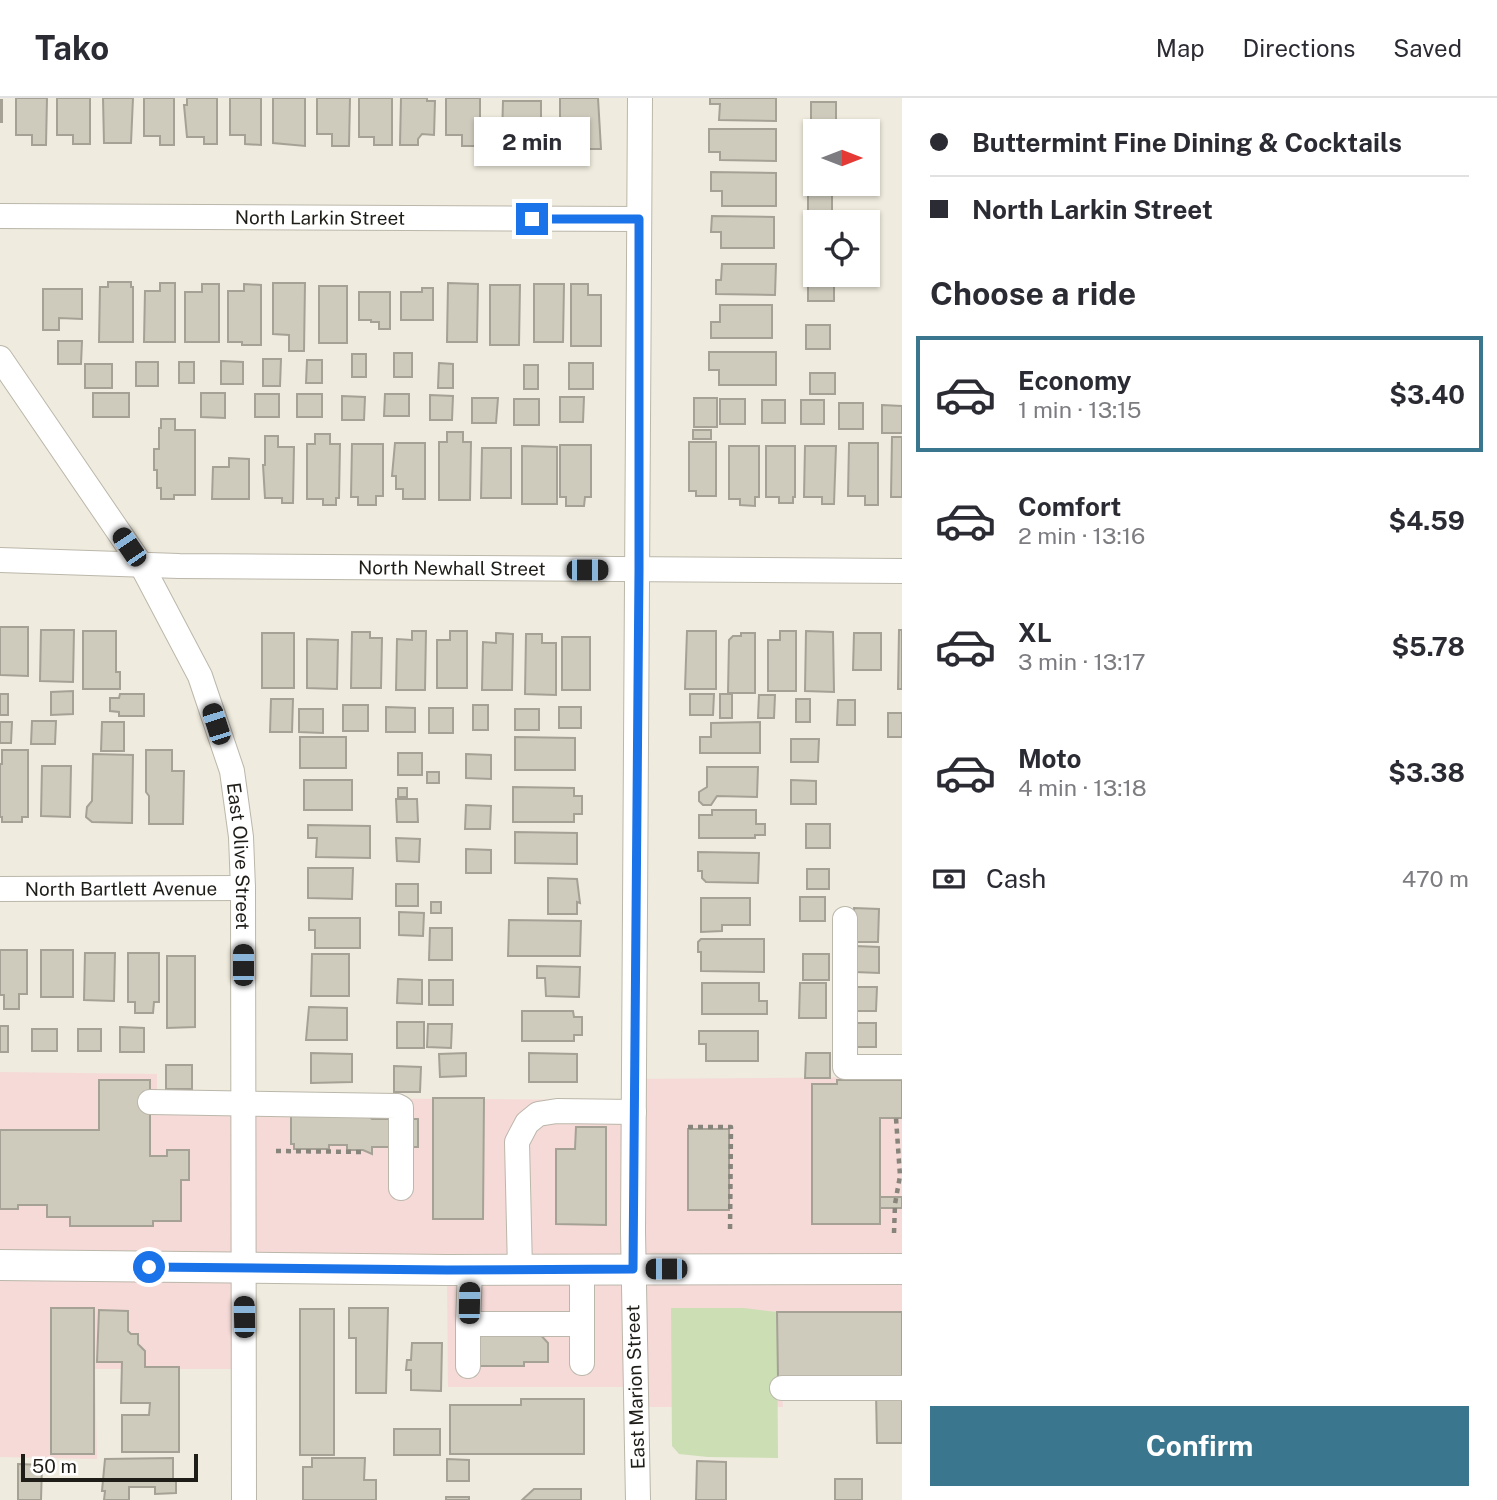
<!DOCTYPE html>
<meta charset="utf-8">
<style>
body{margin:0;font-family:"Public Sans",sans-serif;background:#f7f7f7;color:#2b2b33;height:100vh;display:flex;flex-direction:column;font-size:26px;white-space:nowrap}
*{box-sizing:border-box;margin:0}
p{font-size:23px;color:#7c7c81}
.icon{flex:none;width:38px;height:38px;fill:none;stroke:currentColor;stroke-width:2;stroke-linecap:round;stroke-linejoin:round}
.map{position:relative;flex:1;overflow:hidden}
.side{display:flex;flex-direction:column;background:#fff;width:595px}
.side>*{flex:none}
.banner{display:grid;align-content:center;height:154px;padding:0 28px;background:#fff}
.needle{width:46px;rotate:90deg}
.buttons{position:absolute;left:803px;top:21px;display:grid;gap:14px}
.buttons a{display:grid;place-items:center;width:77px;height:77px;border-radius:0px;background:#fff;box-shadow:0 2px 5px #0004;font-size:35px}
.scale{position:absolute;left:21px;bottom:18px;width:177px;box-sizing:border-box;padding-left:7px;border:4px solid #1f1d18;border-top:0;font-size:19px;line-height:24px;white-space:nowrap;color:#1f1d18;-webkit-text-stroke:5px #fff;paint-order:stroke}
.end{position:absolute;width:32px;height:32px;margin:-16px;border:9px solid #1a73e8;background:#fff;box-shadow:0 0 0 4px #fff}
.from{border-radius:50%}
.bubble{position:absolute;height:49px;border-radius:0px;background:#fff;box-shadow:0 2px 5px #0004;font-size:23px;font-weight:700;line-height:49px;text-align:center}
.car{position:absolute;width:21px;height:42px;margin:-21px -10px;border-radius:9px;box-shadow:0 0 5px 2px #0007;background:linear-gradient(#222 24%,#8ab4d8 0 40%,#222 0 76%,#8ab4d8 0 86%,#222 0)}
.banner b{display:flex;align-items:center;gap:24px;height:66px;font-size:26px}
.banner b+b{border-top:2px solid #e1e1e2}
.banner i{width:18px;height:18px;background:#2b2b33}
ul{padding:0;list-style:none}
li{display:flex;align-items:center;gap:21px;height:116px;margin:0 14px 10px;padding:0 14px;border:4px solid transparent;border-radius:0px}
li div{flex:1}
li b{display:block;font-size:26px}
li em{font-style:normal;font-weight:700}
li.active{border-color:#3a768d}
li>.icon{width:63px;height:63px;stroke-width:1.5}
h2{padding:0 28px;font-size:32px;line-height:84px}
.pay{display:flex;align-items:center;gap:18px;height:77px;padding:0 28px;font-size:26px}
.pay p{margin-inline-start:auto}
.primary-button{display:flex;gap:14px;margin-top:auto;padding:14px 28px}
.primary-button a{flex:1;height:80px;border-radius:0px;background:#3a768d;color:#fff;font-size:28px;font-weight:700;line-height:80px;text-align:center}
header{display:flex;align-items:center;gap:42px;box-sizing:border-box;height:98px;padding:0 35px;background:#fff;border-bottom:2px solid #e1e1e2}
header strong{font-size:33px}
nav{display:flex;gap:38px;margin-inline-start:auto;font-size:24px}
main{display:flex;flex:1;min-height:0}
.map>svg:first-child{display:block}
</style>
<header>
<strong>Tako</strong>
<nav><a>Map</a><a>Directions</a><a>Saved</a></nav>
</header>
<main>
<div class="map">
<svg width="902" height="1402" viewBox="0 0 902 1402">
<rect width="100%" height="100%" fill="#efebde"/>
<polygon fill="#f5dad8" points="0,974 157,976 157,996 265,1000 633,1002 634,981 902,979 902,1296 782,1297 783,1309 637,1309 635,1289 448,1289 447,1172 244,1171 244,1271 95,1271 97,1361 0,1359"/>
<polygon fill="#ccdeb4" points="671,1210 744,1210 777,1214 778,1360 708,1359 679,1356 672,1348"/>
<g fill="#cecbbd" stroke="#a5a295" stroke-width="2">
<polygon points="16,0 47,0 46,47 32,47 32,37 16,37"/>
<polygon points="57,0 90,0 90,46 73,46 73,37 57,37"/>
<polygon points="103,0 133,0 131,45 104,45"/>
<polygon points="144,0 174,0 174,47 160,47 160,38 144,38"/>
<polygon points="187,0 217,0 217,46 204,46 204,39 187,39 184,7 187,7"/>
<polygon points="230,0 261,0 261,47 245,46 245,37 230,37"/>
<polygon points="273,0 305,0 305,48 273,45"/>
<polygon points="317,0 350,0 349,48 332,48 332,36 317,36"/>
<polygon points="359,0 392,0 392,47 374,47 374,39 359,39"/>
<polygon points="401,0 427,0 427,3 435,3 434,37 422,36 418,41 418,47 400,47"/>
<polygon points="446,0 480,0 480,48 462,48 462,37 446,37"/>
<polygon points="560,0 598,0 601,51 581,51 581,45 560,45"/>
<polygon points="710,0 776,0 776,23 719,22 720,6 710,6"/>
<rect x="0" y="2" width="2" height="22"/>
<polygon points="503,3 541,3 541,46 516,46 516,39 502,39"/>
<polygon points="811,4 836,4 836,29 811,28"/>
<polygon points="709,31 776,31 776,63 720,62 720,54 709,54"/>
<rect x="804" y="47" width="12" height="24"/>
<polygon points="711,74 776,75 776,108 722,108 722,93 711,93"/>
<rect x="808" y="86" width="24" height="31"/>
<polygon points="712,118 774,119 774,150 721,150 721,134 711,134"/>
<rect x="808" y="134" width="8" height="26"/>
<polygon points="722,166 776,166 775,197 716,196 716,182 721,182"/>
<rect x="808" y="177" width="26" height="26"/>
<polygon points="108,184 131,184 131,189 133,189 133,244 99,244 100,189 108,189"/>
<polygon points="160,185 175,185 175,244 144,244 145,193 160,193"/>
<polygon points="273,185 305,185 304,253 289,253 289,237 273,236"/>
<polygon points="448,185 478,186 477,244 447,244"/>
<polygon points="202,186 219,186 219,244 185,244 185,194 202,194"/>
<polygon points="244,186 261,187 261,247 242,247 242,244 228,244 228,193 244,193"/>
<polygon points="534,186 564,186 563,244 534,244"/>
<polygon points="571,186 588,186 588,197 601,197 601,248 571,248"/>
<polygon points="490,187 520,187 519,247 490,247"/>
<rect x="319" y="188" width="28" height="57"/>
<polygon points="422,190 433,190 433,222 401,222 401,194 422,194"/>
<polygon points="43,191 82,191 82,221 59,220 59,232 43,232"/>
<polygon points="359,194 390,194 390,231 379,231 379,224 371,224 371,222 359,222"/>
<polygon points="720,207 772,207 772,240 711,240 711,224 720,224"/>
<rect x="806" y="227" width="24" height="24"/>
<polygon points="58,243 82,243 81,266 58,266"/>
<polygon points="709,254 776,254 776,287 719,287 719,272 709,272"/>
<rect x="394" y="255" width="18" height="24"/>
<rect x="352" y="256" width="14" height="23"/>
<polygon points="263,261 281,261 280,288 263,288"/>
<polygon points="307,262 322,262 322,285 306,285"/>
<polygon points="221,263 243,264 243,286 221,286"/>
<rect x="136" y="264" width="22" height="24"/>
<rect x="179" y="264" width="15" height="21"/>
<polygon points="439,265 453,266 453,290 438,290"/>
<rect x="569" y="265" width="24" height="26"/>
<rect x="85" y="266" width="27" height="24"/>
<rect x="524" y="267" width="14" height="24"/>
<rect x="810" y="275" width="25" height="21"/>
<rect x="93" y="295" width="36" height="24"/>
<polygon points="201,295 225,295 225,320 201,319"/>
<rect x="255" y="296" width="24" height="23"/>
<rect x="297" y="296" width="25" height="23"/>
<polygon points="385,296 409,296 409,318 384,318"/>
<polygon points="430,297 453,298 452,322 430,322"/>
<polygon points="342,298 365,299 364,322 342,322"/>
<polygon points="560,299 584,299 583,324 560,324"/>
<polygon points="472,300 498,300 496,325 472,325"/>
<rect x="694" y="300" width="23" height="29"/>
<rect x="514" y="301" width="25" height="26"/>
<rect x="720" y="301" width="25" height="25"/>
<rect x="762" y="302" width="23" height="23"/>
<rect x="801" y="302" width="23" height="24"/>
<rect x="839" y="305" width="24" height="26"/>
<polygon points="882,307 902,308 902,335 882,335"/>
<polygon points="161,321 175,321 175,332 195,332 195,397 174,397 174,401 161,401 161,390 157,390 157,372 154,372 154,351 159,351 159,330 161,330"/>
<rect x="693" y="332" width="18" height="9"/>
<polygon points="447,334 463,334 463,344 471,344 470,402 439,402 439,344 447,344"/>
<polygon points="315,336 330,336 330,346 340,346 339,400 336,400 336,407 323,407 323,401 307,401 307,346 315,346"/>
<polygon points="265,338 278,338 278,349 294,349 293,405 282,405 282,400 265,400 263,367 265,367"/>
<polygon points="892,339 902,339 902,399 891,399"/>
<polygon points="689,344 716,344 716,398 696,398 696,393 689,393"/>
<polygon points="395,345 425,345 425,401 403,401 403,391 396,391 396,378 392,378"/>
<polygon points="849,345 878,345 878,407 865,407 865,398 848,398"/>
<polygon points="352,346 383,346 383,398 376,398 376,407 358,407 358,399 351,399"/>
<polygon points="560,347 591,347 591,399 585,399 584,408 566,408 566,399 560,399"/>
<polygon points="522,348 557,349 557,406 522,406"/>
<polygon points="729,348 759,348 759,399 755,399 755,408 740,407 740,401 729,401"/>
<polygon points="766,348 795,348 795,399 793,399 793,405 779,405 779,399 766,399"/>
<polygon points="805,348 836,348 834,406 822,406 822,399 804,399"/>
<polygon points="482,350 511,350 511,400 481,400"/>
<polygon points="229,360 249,361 249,401 212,401 213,369 229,369"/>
<polygon points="0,529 28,529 28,578 0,577"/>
<polygon points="41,532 74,532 73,584 40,583"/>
<polygon points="899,532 902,532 902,591 898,591"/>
<polygon points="83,533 116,533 116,574 120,574 120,591 83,591"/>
<polygon points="412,533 426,533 425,592 396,592 397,541 412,542"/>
<polygon points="450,533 467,533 467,590 437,590 437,542 450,542"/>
<polygon points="687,533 716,533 716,591 685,591"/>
<polygon points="780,533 796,533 796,593 768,593 768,542 780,542"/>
<polygon points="806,533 833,534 834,594 805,593"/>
<polygon points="352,534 370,534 370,540 382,540 381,590 351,590"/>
<rect x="262" y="535" width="32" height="55"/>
<polygon points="496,535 513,536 512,592 482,592 483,544 496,545"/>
<polygon points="741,535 755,535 755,595 728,595 729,542 733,538 741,538"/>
<polygon points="854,535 881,535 881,572 853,572"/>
<polygon points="526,536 542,536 542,545 556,545 556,597 525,596"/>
<rect x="562" y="539" width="28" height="53"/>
<polygon points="307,541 338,542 337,591 307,590"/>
<polygon points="73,593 73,616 51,617 51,594"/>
<rect x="0" y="596" width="8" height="21"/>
<polygon points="120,596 144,596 144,618 119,618 119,614 110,613 110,600 119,600"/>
<polygon points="690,596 714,596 713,617 690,617"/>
<rect x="720" y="596" width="12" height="24"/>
<polygon points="759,597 775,597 774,620 758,620"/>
<polygon points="271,601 293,601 292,634 270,634"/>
<rect x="796" y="601" width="14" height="23"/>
<polygon points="838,602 855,602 855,627 837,627"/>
<rect x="343" y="607" width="25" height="26"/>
<rect x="473" y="607" width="15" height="25"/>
<polygon points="386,609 415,610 415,634 386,634"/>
<rect x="559" y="609" width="22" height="21"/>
<rect x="429" y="610" width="24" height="25"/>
<polygon points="299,611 323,611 323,635 299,634"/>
<rect x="515" y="611" width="24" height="21"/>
<rect x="888" y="615" width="14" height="24"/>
<polygon points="32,623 56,623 55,646 31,646"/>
<polygon points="0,624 12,624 11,645 0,645"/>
<polygon points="102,624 124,624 124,653 101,653"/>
<polygon points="760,624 760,655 700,655 700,639 711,639 711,625"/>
<rect x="300" y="639" width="46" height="31"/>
<polygon points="515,639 575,640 575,672 515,672"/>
<polygon points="791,641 819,641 818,664 791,664"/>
<polygon points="2,652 28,652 28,719 22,719 22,724 2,724 2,719 0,719 0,666 2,666"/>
<polygon points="146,652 172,652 172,673 184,673 183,726 149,726 149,698 146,694"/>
<rect x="398" y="655" width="24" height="22"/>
<polygon points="93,656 133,657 132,725 92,724 86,719 87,709 92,703"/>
<polygon points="466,656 491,657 491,681 466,680"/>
<polygon points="42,668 71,668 70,719 41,718"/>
<polygon points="707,669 758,669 757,699 717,698 711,707 703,707 699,703 699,694 707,689"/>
<rect x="427" y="674" width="12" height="11"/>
<rect x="304" y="682" width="48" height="30"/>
<polygon points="791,682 816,683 816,706 791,706"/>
<polygon points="513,689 574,690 574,698 582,698 582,716 574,716 574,724 513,724"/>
<rect x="398" y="690" width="9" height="9"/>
<polygon points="396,701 417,701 418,724 397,724"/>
<polygon points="466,707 491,708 490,731 465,731"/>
<polygon points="712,712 756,712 756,726 765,726 765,737 755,737 755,740 699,740 699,717 712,717"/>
<rect x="806" y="726" width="24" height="24"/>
<polygon points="308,727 370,728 370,760 316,759 317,740 308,740"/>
<polygon points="515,734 577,735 577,766 515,765"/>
<polygon points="396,740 420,741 419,764 397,763"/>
<polygon points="466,751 491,752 491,775 466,775"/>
<polygon points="698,754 759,755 758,785 706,784 702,780 702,773 698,773"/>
<polygon points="308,770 353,770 352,801 308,800"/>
<rect x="807" y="771" width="22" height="20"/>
<polygon points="548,780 577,781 580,805 577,804 577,816 548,816"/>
<rect x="396" y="786" width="22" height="22"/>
<rect x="800" y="799" width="25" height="24"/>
<polygon points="701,800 750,800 750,827 722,827 722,833 701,834"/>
<rect x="431" y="804" width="10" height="11"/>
<polygon points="854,810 879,811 878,844 854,844"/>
<polygon points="399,814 424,815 423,838 399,837"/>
<polygon points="309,820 360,820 360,850 315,850 315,832 309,832"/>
<polygon points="509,822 581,823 580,858 508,858"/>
<polygon points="430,830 452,830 452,862 429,862"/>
<polygon points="701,841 764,841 764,874 701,873 701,854 698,854 698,844"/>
<polygon points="855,848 879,849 879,875 855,874"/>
<polygon points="0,852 27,852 27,896 19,896 19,911 4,911 4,897 0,897"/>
<rect x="41" y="852" width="32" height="47"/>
<polygon points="85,855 115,855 114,903 84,902"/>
<polygon points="128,855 159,855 159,904 154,904 153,915 135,915 135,904 128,904"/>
<polygon points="312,856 349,856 349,898 311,898"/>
<rect x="803" y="856" width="26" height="26"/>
<polygon points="167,858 195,858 195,929 167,930"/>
<polygon points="537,868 580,869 579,899 546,898 545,880 537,880"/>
<polygon points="398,881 422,882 422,906 397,905"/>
<rect x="429" y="882" width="24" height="25"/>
<polygon points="702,885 759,885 759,903 767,903 767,916 702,916"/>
<polygon points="800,885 826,885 826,920 799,920"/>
<polygon points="855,889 877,889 876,913 855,913"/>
<polygon points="309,909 347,910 347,942 306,942"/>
<polygon points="522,913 573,913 574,919 582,919 582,937 574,937 574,943 522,943"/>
<rect x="397" y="924" width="27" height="26"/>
<rect x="855" y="925" width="21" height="24"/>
<polygon points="428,926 452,926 451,950 427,949"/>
<rect x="0" y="928" width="8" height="26"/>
<polygon points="120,929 144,930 144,954 120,954"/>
<rect x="32" y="931" width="25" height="22"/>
<rect x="78" y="931" width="23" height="22"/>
<polygon points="699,933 758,933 758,963 706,963 706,946 699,946"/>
<polygon points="311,955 352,956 352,984 311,985"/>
<polygon points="466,955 466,978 440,979 439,956"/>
<polygon points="529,955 577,956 577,984 529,984"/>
<polygon points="806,955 830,955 830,980 805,980"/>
<rect x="166" y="967" width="26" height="24"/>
<polygon points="394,968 421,969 420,994 394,994"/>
<polygon points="99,982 150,982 150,1058 167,1058 167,1052 189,1052 189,1082 181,1082 181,1123 153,1123 153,1128 70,1128 70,1119 47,1119 47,1107 18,1107 18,1111 0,1111 0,1032 99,1032"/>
<polygon points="837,982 902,982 902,1020 880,1020 880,1126 812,1126 812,986 837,986"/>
<polygon points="433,1000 484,1000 483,1121 433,1121"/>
<polygon points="291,1012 367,1016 372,1021 418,1021 418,1049 372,1049 372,1056 363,1052 347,1052 347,1047 329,1047 329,1051 294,1051 294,1046 291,1046"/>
<polygon points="576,1029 606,1029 606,1127 556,1126 556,1051 575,1051"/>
<rect x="688" y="1031" width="41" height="81"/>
<rect x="880" y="1099" width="22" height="11"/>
<rect x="51" y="1210" width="43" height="146"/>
<polygon points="349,1210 388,1210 386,1295 356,1295 356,1240 349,1240"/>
<rect x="300" y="1211" width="34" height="146"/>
<polygon points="99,1212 128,1213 128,1233 131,1236 138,1236 138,1246 145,1253 145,1269 179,1269 179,1354 122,1354 122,1317 149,1317 150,1305 121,1305 122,1264 97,1264"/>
<polygon points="777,1214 902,1214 902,1279 778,1279"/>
<polygon points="478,1234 538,1234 548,1245 548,1264 524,1264 524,1268 478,1268"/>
<polygon points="412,1245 442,1245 441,1293 411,1292 411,1272 406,1272 407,1262 411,1262"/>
<polygon points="876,1295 902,1295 902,1345 877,1345"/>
<polygon points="521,1301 584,1301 584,1356 450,1356 450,1307 521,1307"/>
<rect x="394" y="1331" width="46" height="26"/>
<polygon points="173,1360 173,1381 176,1381 176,1395 155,1396 155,1389 129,1389 129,1402 104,1402 105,1393 102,1393 105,1361"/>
<polygon points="312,1360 365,1360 364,1382 376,1382 376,1402 303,1402 303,1369 312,1369"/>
<polygon points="447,1361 469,1362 469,1383 447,1383"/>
<polygon points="697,1363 726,1364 726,1402 696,1402"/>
<polygon points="18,1366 42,1367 41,1402 18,1402"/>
<rect x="835" y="1381" width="27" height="21"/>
<polygon points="534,1391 581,1391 581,1402 522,1402"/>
<rect x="446" y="1399" width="23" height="3"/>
</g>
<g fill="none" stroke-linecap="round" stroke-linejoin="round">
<defs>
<g id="minor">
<path id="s1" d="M0 118 639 121"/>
<path id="s2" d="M0 260 142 468 200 578 232 673 241 739 243 790 244 1402"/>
<path id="s3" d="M0 462 179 468 902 473"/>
<path id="s4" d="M0 791 243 790"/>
<polyline points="845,821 845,969 902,969"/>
<polyline points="150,1004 397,1008 401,1010 401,1090"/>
<polyline points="470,1172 468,1226 582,1226"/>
<polyline points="520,1172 517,1044 527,1025 538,1016 557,1013 634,1014"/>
<polyline points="468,1226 468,1268"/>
<polyline points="582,1265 582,1172"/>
<polyline points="782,1290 902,1290"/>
<polyline points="638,1402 633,1134 640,0"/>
</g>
<polyline id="major" points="0,1167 447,1172 902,1171"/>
</defs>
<use href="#minor" stroke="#bbb7aa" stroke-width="26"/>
<use href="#major" stroke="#bbb7aa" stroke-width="32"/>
<g stroke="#87847b" stroke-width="4.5" stroke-dasharray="5 5" stroke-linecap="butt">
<polyline points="688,1029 731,1029 730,1135"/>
<polyline points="276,1053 365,1054"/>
<polyline points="894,1135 895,1106 900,1078 896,1020"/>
</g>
<use href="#minor" stroke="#fff" stroke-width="24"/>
<use href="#major" stroke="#fff" stroke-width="30"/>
</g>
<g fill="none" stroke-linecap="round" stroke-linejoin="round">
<polyline stroke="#1a73e8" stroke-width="9" points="149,1169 447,1172 633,1171 639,472 639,121 532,121"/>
</g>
<g text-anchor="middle" stroke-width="6" stroke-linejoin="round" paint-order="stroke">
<g font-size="19" fill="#1f1d18" stroke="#fff">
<text dy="7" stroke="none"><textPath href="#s1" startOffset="320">North Larkin Street</textPath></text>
<text dy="7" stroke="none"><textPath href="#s3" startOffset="452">North Newhall Street</textPath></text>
<text dy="7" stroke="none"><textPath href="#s2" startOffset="562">East Olive Street</textPath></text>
<text dy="7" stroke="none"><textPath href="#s4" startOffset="121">North Bartlett Avenue</textPath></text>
<text transform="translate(635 1289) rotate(-92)" y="7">East Marion Street</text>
</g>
</g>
</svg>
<div class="buttons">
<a><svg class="needle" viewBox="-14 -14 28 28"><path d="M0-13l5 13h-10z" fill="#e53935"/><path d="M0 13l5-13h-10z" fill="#7c7c81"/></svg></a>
<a><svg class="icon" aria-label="locate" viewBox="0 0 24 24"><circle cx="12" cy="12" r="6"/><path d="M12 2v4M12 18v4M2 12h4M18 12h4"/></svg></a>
</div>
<div class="scale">50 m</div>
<i class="end from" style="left:149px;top:1169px"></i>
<i class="end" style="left:532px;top:121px"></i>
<div class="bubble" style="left:474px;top:19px;width:116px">2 min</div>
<i class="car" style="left:129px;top:449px;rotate:326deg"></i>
<i class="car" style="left:587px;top:472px;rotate:90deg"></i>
<i class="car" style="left:216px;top:626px;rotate:342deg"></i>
<i class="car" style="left:243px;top:867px;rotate:0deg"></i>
<i class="car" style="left:666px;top:1171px;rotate:270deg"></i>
<i class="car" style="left:469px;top:1205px;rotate:1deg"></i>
<i class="car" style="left:244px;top:1219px;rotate:359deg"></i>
</div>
<section class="side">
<div class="banner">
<b><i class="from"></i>Buttermint Fine Dining &amp; Cocktails</b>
<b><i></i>North Larkin Street</b>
</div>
<h2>Choose a ride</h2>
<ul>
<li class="active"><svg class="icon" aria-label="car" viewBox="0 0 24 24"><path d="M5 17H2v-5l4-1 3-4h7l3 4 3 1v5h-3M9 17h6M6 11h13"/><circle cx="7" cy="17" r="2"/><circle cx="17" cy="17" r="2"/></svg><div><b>Economy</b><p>1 min · 13:15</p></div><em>$3.40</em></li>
<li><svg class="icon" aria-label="car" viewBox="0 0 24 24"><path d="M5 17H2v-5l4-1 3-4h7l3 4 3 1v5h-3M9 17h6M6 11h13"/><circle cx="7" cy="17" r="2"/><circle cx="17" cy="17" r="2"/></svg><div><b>Comfort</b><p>2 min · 13:16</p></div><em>$4.59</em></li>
<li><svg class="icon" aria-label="car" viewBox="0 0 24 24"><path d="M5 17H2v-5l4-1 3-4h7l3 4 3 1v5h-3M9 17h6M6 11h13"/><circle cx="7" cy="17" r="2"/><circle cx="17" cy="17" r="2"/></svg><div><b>XL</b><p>3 min · 13:17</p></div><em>$5.78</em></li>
<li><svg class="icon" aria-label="car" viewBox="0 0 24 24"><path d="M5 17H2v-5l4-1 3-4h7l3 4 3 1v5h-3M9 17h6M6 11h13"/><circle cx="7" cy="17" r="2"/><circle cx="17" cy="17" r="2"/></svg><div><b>Moto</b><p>4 min · 13:18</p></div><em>$3.38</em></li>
</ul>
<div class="pay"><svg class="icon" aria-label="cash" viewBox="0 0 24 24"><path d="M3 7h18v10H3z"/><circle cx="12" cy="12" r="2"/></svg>Cash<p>470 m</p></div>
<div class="primary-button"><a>Confirm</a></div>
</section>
</main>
